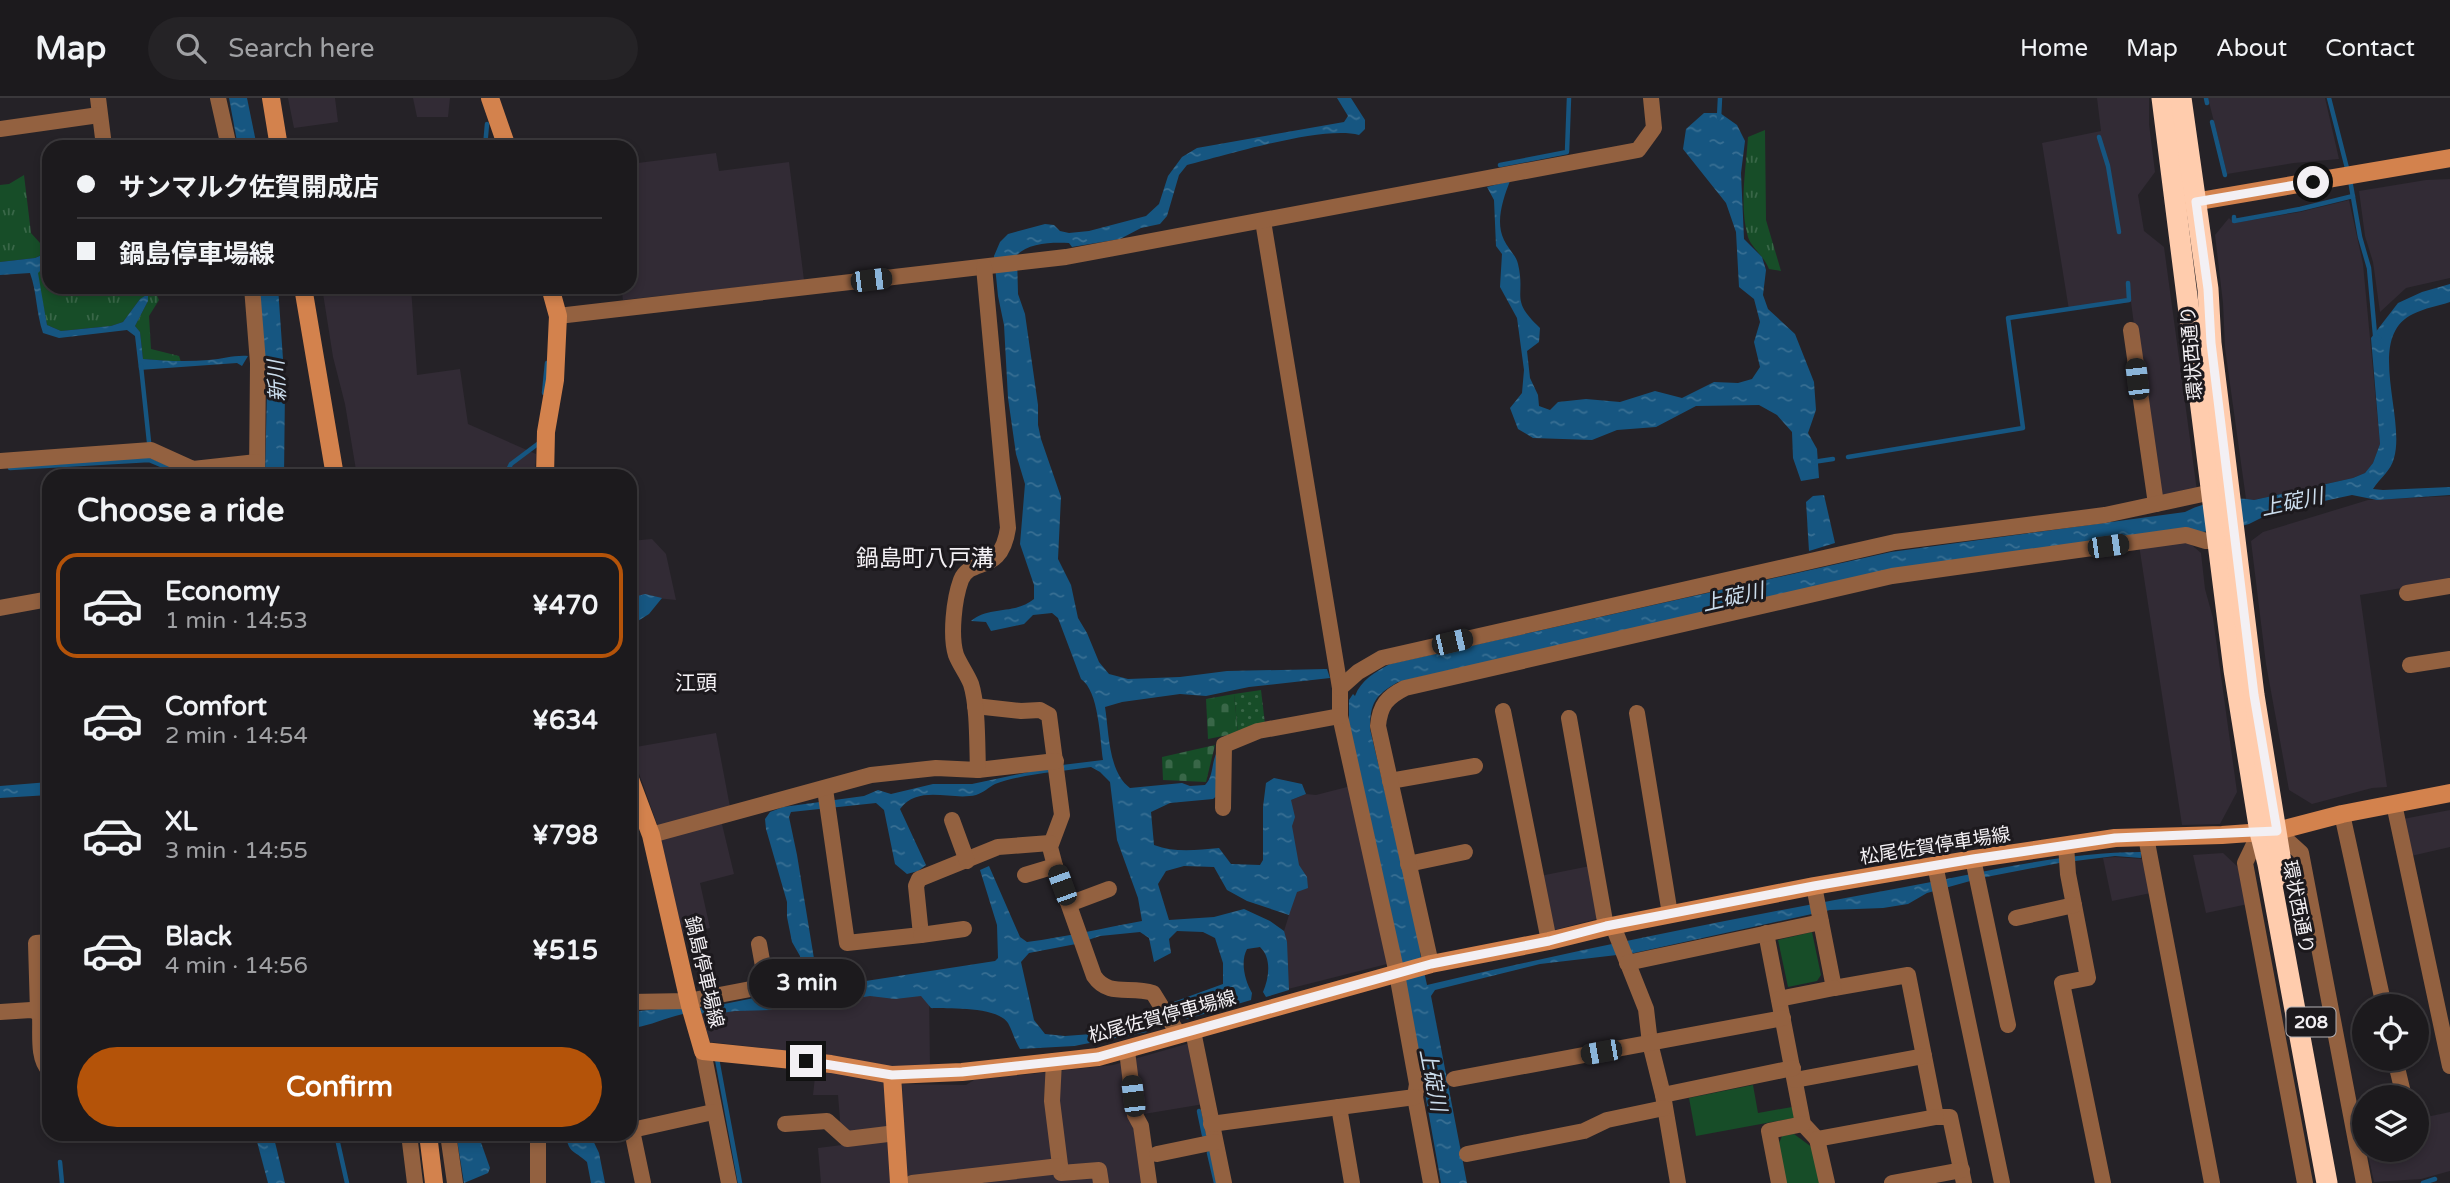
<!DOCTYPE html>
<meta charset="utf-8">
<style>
body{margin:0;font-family:"Varela Round","Noto Sans JP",sans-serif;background:#252326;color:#f1f3f6;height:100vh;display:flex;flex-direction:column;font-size:26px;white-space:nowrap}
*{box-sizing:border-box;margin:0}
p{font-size:23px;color:#a0a1a4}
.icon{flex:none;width:38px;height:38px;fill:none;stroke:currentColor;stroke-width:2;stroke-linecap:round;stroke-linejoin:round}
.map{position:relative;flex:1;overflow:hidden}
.panel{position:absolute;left:42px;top:371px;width:595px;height:672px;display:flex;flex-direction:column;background:#1c1a1d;border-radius:21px;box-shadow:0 4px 10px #0003,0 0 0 2px #3a383b}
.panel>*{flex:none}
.hud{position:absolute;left:42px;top:42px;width:595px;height:154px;border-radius:21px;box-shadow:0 4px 10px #0003,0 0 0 2px #3a383b;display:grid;align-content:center;height:154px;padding:0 35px;background:#1c1a1d}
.buttons{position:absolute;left:2352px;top:896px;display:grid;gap:14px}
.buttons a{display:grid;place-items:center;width:77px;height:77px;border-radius:50%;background:#1c1a1d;box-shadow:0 4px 10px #0003,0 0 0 2px #3a383b;font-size:35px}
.end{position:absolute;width:32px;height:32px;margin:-16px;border:9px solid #f3f0f4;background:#111;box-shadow:0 0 0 4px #111}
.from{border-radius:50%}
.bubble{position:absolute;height:49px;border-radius:24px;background:#1c1a1d;box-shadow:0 4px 10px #0003,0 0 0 2px #3a383b;font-size:23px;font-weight:700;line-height:49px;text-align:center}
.car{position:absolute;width:21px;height:42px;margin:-21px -10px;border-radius:9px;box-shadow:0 0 5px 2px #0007;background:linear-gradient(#222 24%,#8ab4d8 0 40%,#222 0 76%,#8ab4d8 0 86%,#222 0)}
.hud b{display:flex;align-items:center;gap:24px;height:66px;font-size:26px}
.hud b+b{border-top:2px solid #3a383b}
.hud i{width:18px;height:18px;background:#f1f3f6}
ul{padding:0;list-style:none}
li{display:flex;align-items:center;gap:21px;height:105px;margin:0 14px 10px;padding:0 21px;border:4px solid transparent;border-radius:21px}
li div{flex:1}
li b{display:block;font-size:26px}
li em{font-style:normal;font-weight:700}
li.selected{border-color:#b45309}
li>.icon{width:63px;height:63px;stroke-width:1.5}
h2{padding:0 35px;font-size:32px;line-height:84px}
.cta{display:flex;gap:14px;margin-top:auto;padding:14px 35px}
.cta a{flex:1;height:80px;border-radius:42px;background:#b45309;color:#fff;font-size:28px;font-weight:700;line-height:80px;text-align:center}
header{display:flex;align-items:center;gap:42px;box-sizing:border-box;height:98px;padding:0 35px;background:#1c1a1d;border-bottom:2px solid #3a383b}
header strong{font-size:33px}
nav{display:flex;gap:38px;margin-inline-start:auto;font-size:24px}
.search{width:490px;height:63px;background:#252326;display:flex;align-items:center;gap:18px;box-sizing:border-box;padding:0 24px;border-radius:38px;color:#a0a1a4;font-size:26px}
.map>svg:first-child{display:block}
</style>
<header>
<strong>Map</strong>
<div class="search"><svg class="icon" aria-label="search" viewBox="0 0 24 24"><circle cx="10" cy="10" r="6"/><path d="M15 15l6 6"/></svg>Search here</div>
<nav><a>Home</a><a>Map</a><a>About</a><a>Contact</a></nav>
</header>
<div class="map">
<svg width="2450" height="1085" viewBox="0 0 2450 1085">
<defs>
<pattern id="grass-tufts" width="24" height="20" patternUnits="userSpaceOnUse" patternTransform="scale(1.75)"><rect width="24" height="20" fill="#174d28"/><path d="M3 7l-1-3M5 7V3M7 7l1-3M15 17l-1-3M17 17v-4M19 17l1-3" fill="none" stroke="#396748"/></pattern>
<pattern id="cemetery-stones" width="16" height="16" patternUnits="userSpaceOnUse" patternTransform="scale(1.75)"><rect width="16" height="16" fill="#174d28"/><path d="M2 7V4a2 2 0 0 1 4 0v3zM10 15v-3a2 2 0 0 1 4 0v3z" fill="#396748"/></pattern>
<pattern id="garden-dots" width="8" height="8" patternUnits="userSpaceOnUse" patternTransform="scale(1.75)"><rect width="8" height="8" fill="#174d28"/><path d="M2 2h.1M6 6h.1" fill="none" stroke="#396748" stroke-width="1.8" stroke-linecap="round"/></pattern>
<pattern id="water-ripples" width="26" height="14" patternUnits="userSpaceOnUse" patternTransform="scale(1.75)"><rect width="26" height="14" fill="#165681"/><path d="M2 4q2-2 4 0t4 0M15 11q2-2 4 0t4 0" fill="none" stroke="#386f93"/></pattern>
</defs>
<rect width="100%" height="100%" fill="#252227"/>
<g fill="#322b35">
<polygon points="288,0 335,0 338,24 294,30"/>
<polygon points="413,0 450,0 448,19 417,19"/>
<polygon points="2097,0 2149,0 2149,26 2155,74 2138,97 2144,133 2164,149 2197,393 2161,402 2145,309 2131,204 2069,212 2042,45 2101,33"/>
<polygon points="2208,0 2325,0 2339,61 2294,65 2227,76"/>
<polygon points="716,55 719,73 789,64 804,182 623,202 621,189 630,189 630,66"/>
<polygon points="2450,81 2450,180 2406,190 2380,214 2373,164 2365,138 2359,93 2426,82"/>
<polygon points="2349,102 2363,166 2380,346 2373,365 2365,375 2353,380 2254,402 2246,401 2225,250 2223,205 2215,137 2229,120 2234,125 2300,114"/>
<polygon points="322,189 411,189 417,277 460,271 468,326 536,356 535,374 507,378 357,378 345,306 333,259"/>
<polygon points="2450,398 2450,482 2360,497 2387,689 2372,690 2312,706 2289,692 2266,566 2251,443 2263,434 2368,402"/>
<polygon points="652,441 666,456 676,502 646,499 630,513 630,443"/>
<polygon points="2187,443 2201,455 2205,491 2213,520 2237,694 2220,726 2182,727 2139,447"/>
<polygon points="716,635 730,709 721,722 734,776 700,785 710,830 682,836 657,726 630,650"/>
<polygon points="1351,688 1391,865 1284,892 1284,833 1289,817 1291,702 1306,696 1316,697"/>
<polygon points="2450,712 2450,749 2411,758 2403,721"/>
<polygon points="2223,755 2240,771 2248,806 2206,815 2193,757"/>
<polygon points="2115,759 2144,761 2151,795 2112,803 2103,760"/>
<polygon points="1590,768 1600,820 1551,833 1540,778"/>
<polygon points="874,893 929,895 930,968 887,968 833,958 710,944 701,914"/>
<polygon points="1197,943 1210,1005 1144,1016 1152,1085 985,1085 985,1082 907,1085 902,986 966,987 974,982 1113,967"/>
<polygon points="816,970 885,984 893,1085 821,1085 818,1050 842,1047 838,997 813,997"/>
<polygon points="2450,1014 2450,1073 2421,1081 2374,1084 2367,1052 2417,1052 2417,1021"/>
</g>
<g fill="url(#grass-tufts)">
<path d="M1765 32 1766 122 1781 173 1769 171C1764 158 1751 149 1748 139 1739 108 1746 71 1748 39Z"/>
<polygon points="24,77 31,135 40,145 49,146 49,189 138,189 139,192 153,189 159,202 149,218 151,251 179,258 181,264 143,261 140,234 135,228 148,203 140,201 123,224 111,228 61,233 47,227 37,174 41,157 35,160 0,164 0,87 9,86"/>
</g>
<g fill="url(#cemetery-stones)">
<polygon points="1234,596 1238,635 1208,641 1206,601"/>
<polygon points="1215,647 1206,684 1163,682 1162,659"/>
</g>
<g fill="#174d28">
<polygon points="1812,834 1821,877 1817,883 1788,889 1778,842"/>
<polygon points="1753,987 1758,1015 1792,1009 1794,1020 1696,1038 1689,1000"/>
<polygon points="1794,1036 1813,1050 1819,1085 1783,1085 1777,1050 1782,1038"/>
</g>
<polygon fill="url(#garden-dots)" points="1261,592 1265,626 1238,635 1234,596"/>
<g fill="url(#water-ripples)" fill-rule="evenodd">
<polygon points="229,0 247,0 257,49 238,49"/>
<path d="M1337 0H1351L1365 22V31L1359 37C1323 27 1227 57 1187 67L1179 77 1167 118 1160 126 1141 130 1120 141 1072 149 1069 145C1052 144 1028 145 1017 157L1018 196 1025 216 1038 307V327L1041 341 1061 399 1058 461 1071 487 1078 520 1087 535 1099 564 1109 576 1128 581 1180 579 1227 573 1327 571 1330 580 1249 589 1206 598 1180 596 1122 604 1105 609C1109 633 1108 674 1130 690L1182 685 1190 688 1205 687C1214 678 1211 665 1217 654L1219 696 1213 701 1170 705 1151 714 1154 747C1175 755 1197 752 1219 750L1231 766 1260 767 1263 762V709L1266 685 1274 680 1302 686 1306 696 1291 702 1295 719 1292 728 1299 767 1307 779 1308 790 1297 794 1289 817 1247 803 1227 792 1214 769 1184 768 1166 773 1158 786 1169 822 1214 819 1244 811 1270 823 1284 833 1287 844 1289 892 1266 899 1263 894C1269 880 1272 860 1260 849L1247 851C1240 864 1245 883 1252 895L1251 902 1187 921 1168 912V906L1223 886V865L1215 840 1203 834 1177 833 1169 841 1171 855 1154 864 1149 840 1140 834 1100 838 1076 846 1029 855 1021 864 1034 922 1045 936 1065 938 1105 935 1111 926 1132 920 1150 928 1147 934 1074 948 1020 951C1015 943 1012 932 1008 925 996 908 950 911 931 910L921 898 895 901 870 898 819 906 803 911 735 913 708 917C684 908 655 929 630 930V914L678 909 704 910 803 890 800 858 792 844 787 819V804L766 731 765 721 770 714 783 709 864 698 878 692 891 696 933 686H972L1062 667 1103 662C1100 641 1099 593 1081 581L1058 520 1052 515 1033 517 1024 526 991 533 986 524 971 523C990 507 1015 517 1034 501V487L1020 446 1025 386 1016 356 1008 300 1004 227 998 198 994 158 1000 144 1008 136 1045 126 1054 127 1060 133 1069 135 1089 133 1146 118 1159 106 1168 78 1182 59 1197 50 1344 24 1348 18ZM1091 669 1100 674 1110 684 1117 742 1138 800 1142 823C1103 830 1066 839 1027 844L1020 839 989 768 980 772 997 827 998 860 995 863 827 889 818 885 797 757 789 719 791 714 876 705 884 712 895 766 907 776 918 773 926 767 900 711C919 686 951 703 976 697 983 695 989 689 995 686 1026 675 1059 674 1091 669Z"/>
<path d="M1704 15H1720L1737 27 1745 43 1741 75 1744 141 1762 159 1766 172 1763 197 1768 211 1795 236 1814 284 1816 312 1808 335 1817 351 1819 380 1801 383 1793 360 1792 334 1777 317 1759 307 1696 308 1656 329 1617 332 1592 342 1533 340 1518 331 1510 310 1522 295 1524 272 1517 220 1500 189 1502 156 1496 148 1494 102 1487 89 1510 83C1503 101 1495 124 1504 142 1508 151 1516 157 1518 166 1526 199 1509 201 1540 230L1539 244 1527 253 1530 280 1538 297 1539 308 1550 312 1558 304 1586 301 1620 304 1655 293 1682 300 1714 284 1738 285 1752 281 1760 269 1754 244 1760 224 1754 201 1739 189 1736 134 1726 105 1683 51 1686 31Z"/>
<path d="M42 157 46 167 38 175 47 227 61 233 111 228 123 224 140 201 148 196V203L135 228 140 234 143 261C165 263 187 264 209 262 223 261 234 257 248 258L242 268 237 265 139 272 135 238 127 232 59 240 43 235C36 215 37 194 30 175L0 177V164L35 160Z"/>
<path d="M2450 186V204C2438 208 2425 210 2413 216 2365 239 2406 319 2394 360 2391 373 2380 380 2373 391L2383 392 2450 389V397L2377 402 2352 397 2273 414 2249 426 2234 430 1893 472 1398 584C1375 597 1370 605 1370 631L1421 845 1420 855 1427 887C1586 850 1745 818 1905 789 1981 775 2063 754 2141 754V760L2115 758 2059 765 1981 780 1927 795 1908 806 1883 810 1830 812 1634 855 1540 866 1435 892 1431 898 1467 1085H1441L1401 860 1349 634V602L1353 596 1355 598C1361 582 1375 574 1390 566L1891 454 2185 414C2204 404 2233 398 2254 402L2353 380 2365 375 2373 365 2380 346 2371 240 2398 205 2422 194Z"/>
<polygon points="259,189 278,189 285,290 284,378 265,378 267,291"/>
<polygon points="1824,397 1835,445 1809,453 1806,404 1813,398"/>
<polygon points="645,496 662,500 649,516 630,528 630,500"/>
<polygon points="49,684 49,697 0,700 0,688"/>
<polygon points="255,1036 273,1036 285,1085 268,1085"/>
<polygon points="456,1036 478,1036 490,1070 488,1075 464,1085"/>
<path d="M565 1036H590L599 1055 605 1085H591L587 1064C573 1051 570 1057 565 1036Z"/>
</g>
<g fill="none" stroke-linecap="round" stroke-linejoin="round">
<g stroke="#165681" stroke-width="4.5">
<polyline points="2206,0 2207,5"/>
<polyline points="2329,0 2348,74"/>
<polyline points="1719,20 1720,0"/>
<polyline points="2212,24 2225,77"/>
<polyline points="2099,39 2108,68 2119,134"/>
<polyline points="485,49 487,26"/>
<polyline points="1500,67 1567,54 1569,0"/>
<polyline points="2350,82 2360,139 2369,170 2375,237 2379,240"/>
<polyline points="2234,119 2234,123 2300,111 2353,98"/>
<polyline points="141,268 149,344"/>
<polyline points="544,295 547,265"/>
<polyline points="1848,359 2023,330 2008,220 2129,202 2128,185"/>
<polyline points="1813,364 1833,361"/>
<polyline points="10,370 149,362 187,378"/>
<polyline points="507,374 511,366 539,345"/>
<polyline points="213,378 233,374"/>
<polyline points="717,961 740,1085"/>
<polyline points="1199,1013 1204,1037"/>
<polyline points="336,1036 347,1085"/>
<polyline points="1209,1055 1216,1085"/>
<polyline points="60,1064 62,1085"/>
<polyline points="2423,1085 2435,1081"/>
</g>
<g stroke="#936140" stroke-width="16">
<polyline points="98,0 104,48"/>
<polyline points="218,0 229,49"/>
<polyline points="0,31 99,17"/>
<polyline points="1263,123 1340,590 1340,618 1397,876 1417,986 1415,999 1431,1085"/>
<polyline points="252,189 258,265 257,378"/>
<polyline points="558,218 1066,159 1638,52 1654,30 1651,0"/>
<polyline points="2131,232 2156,406"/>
<polyline points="0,363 151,352 193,371 257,364"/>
<polyline points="2407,495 2450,488"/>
<polyline points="0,510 49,501"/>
<polyline points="2410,567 2450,561"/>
<polyline points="1340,590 1358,574 1382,560 1895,444 2105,417 2212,394"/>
<path d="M975 608 1021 613 1040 612 1049 617 1062 717 1050 749 1055 768 1094 878C1109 900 1130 887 1153 895L1179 937"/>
<polyline points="1503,613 1549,843"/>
<polyline points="1637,615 1670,816"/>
<polyline points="1569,620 1606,829"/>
<polyline points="978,672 1056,663"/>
<polyline points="1390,683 1475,668"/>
<polyline points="825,691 847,845 921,837 916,788 919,781 998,749 1050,745"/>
<polyline points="2394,706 2450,968"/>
<polyline points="1223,710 1224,647 1258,633 1340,618"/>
<polyline points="2342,716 2384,908"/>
<polyline points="952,722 967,763"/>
<polyline points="2277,733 2301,755 2364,1085"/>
<polyline points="2260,734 2245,765 2305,1085"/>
<path d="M651 737 871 677 936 670 978 672C977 647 978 608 971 586 967 576 960 567 956 557 950 538 954 501 961 482 971 458 1001 478 1008 430L984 169"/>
<polyline points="2146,739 2212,1085"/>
<polyline points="2066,747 2068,776 2088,880 2062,885 2103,1085"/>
<polyline points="1973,761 2008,927"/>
<polyline points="1408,766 1465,754"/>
<polyline points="1935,767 2002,1085"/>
<polyline points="1025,777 1055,768"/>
<polyline points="1814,788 1834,890 1908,877 1936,1019 1950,1019 1964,1085"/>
<polyline points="1069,806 1109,791"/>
<polyline points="2016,820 2074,807"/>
<polyline points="1613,828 1646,911 1650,945 1663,997 1678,1085"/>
<polyline points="1766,835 1803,1026 1817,1041"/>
<polyline points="921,837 964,831"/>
<polyline points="1627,865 1821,824"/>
<path d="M1431 866 1378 628C1380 607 1387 599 1405 590L1892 478 2186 437 2206 443H2218"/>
<polyline points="1779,901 1834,890"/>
<polyline points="630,904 688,903 761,889 765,879 759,846"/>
<path d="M0 914 31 912 38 914 40 918C41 934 37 961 49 972"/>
<polyline points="38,914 36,845 49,844"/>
<polyline points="1193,933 1224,1085"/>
<polyline points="703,953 729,1085"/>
<polyline points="1127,953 1135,1017 1141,1028 1149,1085"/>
<polyline points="2395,961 2404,999"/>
<polyline points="1054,963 1052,1003 1061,1075 1099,1072 1101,1085"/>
<polyline points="1454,981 1783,920"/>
<polyline points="1795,982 1924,958"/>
<polyline points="1663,997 1793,970"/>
<polyline points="1339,1009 1352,1085"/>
<polyline points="630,1023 643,1085"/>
<polyline points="785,1026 827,1023 847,1041 896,1035"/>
<polyline points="1211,1026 1415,999"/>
<polyline points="632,1032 713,1014"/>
<polyline points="409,1036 415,1085"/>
<polyline points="448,1036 455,1085"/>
<polyline points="538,1036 538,1085"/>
<polyline points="1157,1056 1215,1044"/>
<polyline points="1467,1056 1584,1033 1607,1022 1664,1010"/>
<polyline points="912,1085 1060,1068"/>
<polyline points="1779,1085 1769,1033 1803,1026"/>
<polyline points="1827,1085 1817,1041 1936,1019"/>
<polyline points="1892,1085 1962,1072"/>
</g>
<g stroke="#d3824d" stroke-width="18">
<polyline points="271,0 279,49"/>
<polyline points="490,0 507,49"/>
<polyline points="2182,106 2450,60"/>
<polyline points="303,189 335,378"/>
<polyline points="545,378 546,334 555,282 558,218 550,189"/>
<polyline points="630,681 651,737 690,908 703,953 831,966 892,977 962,974 1098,959 1431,866 1549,843 1606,829 1814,788 1973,761 2115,740 2222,737 2277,733 2342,716 2450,695"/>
<polyline points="892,977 899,1085"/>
<polyline points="428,1036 434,1085"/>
</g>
<g stroke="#ffccad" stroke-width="21">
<polyline points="2162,0 2234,572 2260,734 2268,766 2327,1085"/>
<polyline points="2181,0 2208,191 2211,245 2254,597 2283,777"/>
</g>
</g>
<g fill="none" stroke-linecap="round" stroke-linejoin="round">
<polyline stroke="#f3f0f4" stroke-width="9" points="806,963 892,977 962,974 1098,959 1431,866 1549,843 1606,828 1814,788 1973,761 2115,740 2277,733 2254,597 2211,245 2208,191 2196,104 2313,84"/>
</g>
<g text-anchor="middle" stroke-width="6" stroke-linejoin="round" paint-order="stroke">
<rect fill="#1c191d" stroke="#b2b0b4" stroke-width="2" x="2286.5" y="909.5" width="49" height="29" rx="5"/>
<g font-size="18" font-weight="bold" fill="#f3f0f4">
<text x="2311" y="930">208</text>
</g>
<g font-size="19" fill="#f3f0f4" stroke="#1c191d">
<text transform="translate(2191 255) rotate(-95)" y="7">環状西通り</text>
<text transform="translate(1935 747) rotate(-9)" y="7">松尾佐賀停車場線</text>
<text transform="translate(2299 809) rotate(79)" y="7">環状西通り</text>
<text transform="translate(705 874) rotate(77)" y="7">鍋島停車場線</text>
<text transform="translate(1162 918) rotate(-15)" y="7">松尾佐賀停車場線</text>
</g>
<g font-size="21" font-style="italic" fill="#cbdded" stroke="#1c191d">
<text transform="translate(277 283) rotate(-93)" y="7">新川</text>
<text transform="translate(2292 404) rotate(-12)" y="7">上碇川</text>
<text transform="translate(1733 499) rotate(-13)" y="7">上碇川</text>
<text transform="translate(1433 982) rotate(79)" y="7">上碇川</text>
</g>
<g font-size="21" fill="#f3f0f4" stroke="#1c191d">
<text x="696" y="592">江頭</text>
</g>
<g font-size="23" fill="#f3f0f4" stroke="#1c191d">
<text x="925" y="468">鍋島町八戸溝</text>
</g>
</g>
</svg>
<div class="buttons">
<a><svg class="icon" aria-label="locate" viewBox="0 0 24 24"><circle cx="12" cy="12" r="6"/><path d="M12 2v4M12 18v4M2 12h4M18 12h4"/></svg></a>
<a><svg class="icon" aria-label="layers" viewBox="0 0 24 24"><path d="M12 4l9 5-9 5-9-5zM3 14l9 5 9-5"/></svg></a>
</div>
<i class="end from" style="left:2313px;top:84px"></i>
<i class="end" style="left:806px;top:963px"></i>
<div class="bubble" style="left:749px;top:861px;width:116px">3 min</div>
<i class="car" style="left:871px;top:182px;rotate:83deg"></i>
<i class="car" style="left:2137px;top:281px;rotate:353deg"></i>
<i class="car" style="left:2108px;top:448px;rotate:82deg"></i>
<i class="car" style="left:1452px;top:544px;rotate:77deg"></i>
<i class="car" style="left:1062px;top:787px;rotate:340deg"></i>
<i class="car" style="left:1601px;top:954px;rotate:260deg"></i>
<i class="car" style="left:1133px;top:998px;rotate:353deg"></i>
<div class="hud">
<b><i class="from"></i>サンマルク佐賀開成店</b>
<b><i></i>鍋島停車場線</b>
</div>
<section class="panel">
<h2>Choose a ride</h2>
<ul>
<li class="selected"><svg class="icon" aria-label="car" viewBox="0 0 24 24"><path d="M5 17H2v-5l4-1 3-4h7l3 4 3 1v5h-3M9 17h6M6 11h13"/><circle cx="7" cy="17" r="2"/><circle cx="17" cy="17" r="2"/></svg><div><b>Economy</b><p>1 min · 14:53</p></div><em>¥470</em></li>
<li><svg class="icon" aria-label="car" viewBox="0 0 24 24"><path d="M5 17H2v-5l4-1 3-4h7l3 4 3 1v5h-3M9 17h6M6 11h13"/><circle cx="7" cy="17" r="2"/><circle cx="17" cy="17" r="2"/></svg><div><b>Comfort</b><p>2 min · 14:54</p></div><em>¥634</em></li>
<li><svg class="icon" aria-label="car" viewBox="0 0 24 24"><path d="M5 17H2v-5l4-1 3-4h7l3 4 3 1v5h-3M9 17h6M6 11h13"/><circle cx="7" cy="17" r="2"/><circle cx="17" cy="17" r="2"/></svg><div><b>XL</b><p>3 min · 14:55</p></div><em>¥798</em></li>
<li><svg class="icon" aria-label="car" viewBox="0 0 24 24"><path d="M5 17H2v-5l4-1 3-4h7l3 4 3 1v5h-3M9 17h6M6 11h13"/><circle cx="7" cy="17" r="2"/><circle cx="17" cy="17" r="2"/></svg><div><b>Black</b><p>4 min · 14:56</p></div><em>¥515</em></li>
</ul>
<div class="cta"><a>Confirm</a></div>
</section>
</div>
